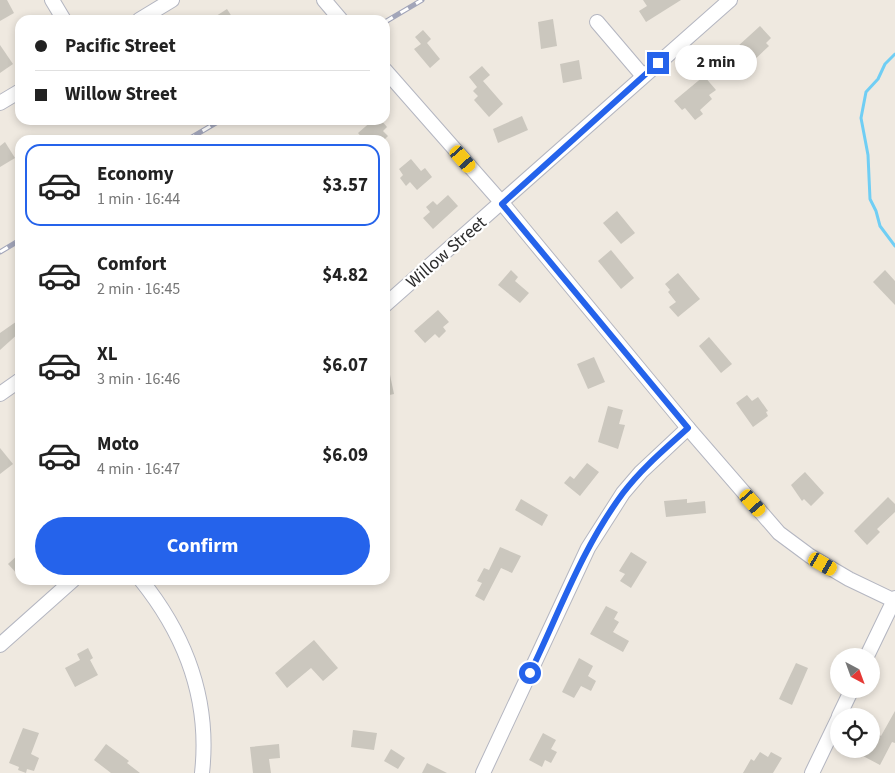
<!DOCTYPE html>
<meta charset="utf-8">
<style>
body{margin:0;font-family:"Source Sans 3",sans-serif;background:#f2f2f2;color:#222;height:100vh;display:flex;flex-direction:column;font-size:19px;white-space:nowrap}
*{box-sizing:border-box;margin:0}
p{font-size:16px;color:#767676}
.icon{flex:none;width:28px;height:28px;fill:none;stroke:currentColor;stroke-width:2;stroke-linecap:round;stroke-linejoin:round}
.map{position:relative;flex:1;overflow:hidden}
.panel{position:absolute;left:15px;top:135px;width:375px;height:450px;display:flex;flex-direction:column;background:#fff;border-radius:15px;box-shadow:0 2px 8px #0003}
.panel>*{flex:none}
.guide{position:absolute;left:15px;top:15px;width:375px;height:110px;border-radius:15px;box-shadow:0 2px 8px #0003;display:grid;align-content:center;height:110px;padding:0 20px;background:#fff}
.needle{width:32px;rotate:139deg}
.tools{position:absolute;left:830px;top:648px;display:grid;gap:10px}
.tools a{display:grid;place-items:center;width:50px;height:50px;border-radius:50%;background:#fff;box-shadow:0 2px 8px #0003;font-size:25px}
.end{position:absolute;width:22px;height:22px;margin:-11px;border:6px solid #2563eb;background:#fff;box-shadow:0 0 0 2px #fff}
.from{border-radius:50%}
.bubble{position:absolute;height:35px;border-radius:18px;background:#fff;box-shadow:0 2px 8px #0003;font-size:16px;font-weight:700;line-height:35px;text-align:center}
.car{position:absolute;width:15px;height:30px;margin:-15px -8px;border-radius:6px;box-shadow:0 0 4px 1px #0007;background:linear-gradient(#f5c518 24%,#345 0 40%,#f5c518 0 76%,#345 0 86%,#f5c518 0)}
.guide b{display:flex;align-items:center;gap:18px;height:48px;font-size:19px}
.guide b+b{border-top:1px solid #e0e0e0}
.guide i{width:12px;height:12px;background:#222}
ul{padding:9px 0 0;list-style:none}
li{display:flex;align-items:center;gap:15px;height:82px;margin:0 10px 8px;padding:0 10px;border:2px solid transparent;border-radius:15px}
li div{flex:1}
li b{display:block;font-size:19px}
li em{font-style:normal;font-weight:700}
li.current{border-color:#2563eb}
li>.icon{width:45px;height:45px;stroke-width:1.5}
.cta{display:flex;gap:10px;margin-top:auto;padding:10px 20px}
.cta a{flex:1;height:58px;border-radius:30px;background:#2563eb;color:#fff;font-size:20px;font-weight:700;line-height:58px;text-align:center}
.map>svg:first-child{display:block}
</style>
<div class="map">
<svg width="895" height="773" viewBox="0 0 895 773">
<rect width="100%" height="100%" fill="#efe9e0"/>
<g fill="none" stroke-linecap="round" stroke-linejoin="round">
<polyline stroke="#70cef4" stroke-width="3" points="895,54 885,64 878,79 866,92 861,118 868,155 870,199 876,211 880,226 895,246"/>
</g>
<g fill="#cbc7be">
<polygon points="0,0 7,0 14,13 0,21"/>
<polygon points="643,0 681,0 646,22 639,11 647,6"/>
<polygon points="227,9 234,20 210,20"/>
<polygon points="553,19 557,46 541,49 538,22"/>
<polygon points="760,26 771,38 766,43 769,46 751,63 737,47"/>
<polygon points="423,30 431,39 427,43 440,59 430,68 414,49 421,44 415,37"/>
<polygon points="0,45 13,64 0,73"/>
<polygon points="579,60 582,79 563,83 560,64"/>
<polygon points="482,66 490,75 483,81 503,104 489,117 474,100 478,96 473,91 477,87 469,77"/>
<polygon points="704,76 716,90 709,95 712,99 700,110 703,114 695,120 685,108 682,110 674,101"/>
<polygon points="522,116 528,130 498,143 493,129"/>
<polygon points="373,120 381,120 387,127 383,131 388,136 384,140 364,140 358,133"/>
<polygon points="5,142 15,158 0,167 0,146"/>
<polygon points="411,159 421,171 425,168 432,177 417,190 410,182 406,186 400,178 403,175 399,169"/>
<polygon points="448,195 458,206 433,229 423,218 430,212 426,207 433,201 437,205"/>
<polygon points="617,211 635,233 621,244 603,223"/>
<polygon points="611,250 634,278 621,289 598,261"/>
<polygon points="511,270 518,277 515,281 529,293 520,303 498,285"/>
<polygon points="885,270 895,281 895,305 873,282"/>
<polygon points="678,273 700,299 678,317 669,307 676,302 668,292 670,290 665,284"/>
<polygon points="438,310 449,322 443,327 446,331 439,338 435,334 425,343 414,331"/>
<polygon points="20,319 20,332 0,350 0,333"/>
<polygon points="709,337 732,364 721,373 699,346"/>
<polygon points="594,357 605,382 588,389 577,364"/>
<polygon points="385,370 389,370 394,394 385,396"/>
<polygon points="747,395 752,401 758,397 768,411 766,412 768,416 753,427 736,403"/>
<polygon points="608,406 623,410 619,424 625,425 618,449 598,442"/>
<polygon points="0,448 13,464 0,474"/>
<polygon points="587,463 599,472 580,496 564,483 570,476 574,479"/>
<polygon points="805,472 824,493 811,506 804,499 802,501 791,485"/>
<polygon points="888,497 895,504 895,512 877,529 880,532 867,545 854,531"/>
<polygon points="521,499 548,515 542,526 515,510"/>
<polygon points="687,499 687,503 705,501 706,513 666,517 664,501"/>
<polygon points="500,547 521,556 512,573 501,568 484,601 475,596 482,583 477,581 484,568 489,570"/>
<polygon points="631,552 647,562 631,588 620,581 625,574 619,571"/>
<polygon points="20,553 20,577 8,564"/>
<polygon points="606,606 618,612 614,619 619,622 613,632 629,641 623,652 590,634"/>
<polygon points="314,640 338,668 323,681 311,668 287,688 275,673"/>
<polygon points="88,648 93,658 90,660 98,675 75,687 65,668 80,660 77,654"/>
<polygon points="579,658 593,666 588,676 596,681 591,691 581,686 574,698 562,692"/>
<polygon points="796,663 808,668 792,705 779,699"/>
<polygon points="895,711 895,743 892,742 880,765 863,756 867,749 871,749 878,734 881,736"/>
<polygon points="23,728 39,733 31,754 39,758 34,771 27,769 26,773 18,770 19,767 9,763"/>
<polygon points="353,730 377,733 374,750 351,747"/>
<polygon points="543,733 556,740 551,749 557,752 551,763 545,760 542,767 529,760"/>
<polygon points="106,744 129,761 127,763 140,773 111,773 94,760"/>
<polygon points="279,744 280,758 269,759 271,773 253,773 250,747"/>
<polygon points="391,749 405,758 398,769 384,761"/>
<polygon points="760,752 768,757 771,752 782,758 773,773 743,773 751,759 754,761"/>
<polygon points="427,763 447,773 422,773"/>
</g>
<g fill="none" stroke-linecap="round" stroke-linejoin="round">
<defs>
<g id="minor">
<polyline points="52,0 64,20"/>
<polyline points="324,0 341,20"/>
<polyline points="139,20 172,0"/>
<polyline points="597,22 643,76"/>
<polyline points="385,70 502,203 688,428 779,533 810,556 849,579 895,601"/>
<polyline points="0,103 20,91"/>
<polyline points="385,305 730,0"/>
<polyline points="0,394 20,380"/>
<path d="M141 580C186 636 210 701 202 773"/>
<polyline points="0,645 73,580"/>
<polyline points="867,656 895,598"/>
<polyline points="839,716 852,689"/>
<polyline points="483,773 588,548 623,493 641,472 688,428"/>
<polyline points="812,773 839,717"/>
</g>
</defs>
<use href="#minor" stroke="#b4b6c1" stroke-width="16"/>
<use href="#minor" stroke="#fff" stroke-width="14"/>
<defs>
<g id="rail">
<polyline points="385,22 422,0"/>
<polyline points="187,140 221,120"/>
<polyline points="0,252 20,240"/>
</g>
</defs>
<use href="#rail" stroke="#a2a5b9" stroke-width="5"/>
<use href="#rail" stroke="#fff" stroke-width="3" stroke-dasharray="9" stroke-linecap="butt"/>
</g>
<g fill="none" stroke-linecap="round" stroke-linejoin="round">
<path stroke="#2563eb" stroke-width="6" d="M530 673C559 613 582 548 623 493 641 469 665 449 688 428L502 204 658 63"/>
</g>
<g text-anchor="middle" stroke-width="4.5" stroke-linejoin="round" paint-order="stroke">
<g font-size="18" fill="#2e2e2e" stroke="#fff">
<text transform="translate(446 252) rotate(-41)" y="6">Willow Street</text>
</g>
</g>
</svg>
<div class="tools">
<a><svg class="needle" viewBox="-14 -14 28 28"><path d="M0-13l5 13h-10z" fill="#e53935"/><path d="M0 13l5-13h-10z" fill="#767676"/></svg></a>
<a><svg class="icon" aria-label="locate" viewBox="0 0 24 24"><circle cx="12" cy="12" r="6"/><path d="M12 2v4M12 18v4M2 12h4M18 12h4"/></svg></a>
</div>
<i class="end from" style="left:530px;top:673px"></i>
<i class="end" style="left:658px;top:63px"></i>
<div class="bubble" style="left:675px;top:45px;width:82px">2 min</div>
<i class="car" style="left:463px;top:159px;rotate:139deg"></i>
<i class="car" style="left:753px;top:503px;rotate:139deg"></i>
<i class="car" style="left:823px;top:564px;rotate:120deg"></i>
<div class="guide">
<b><i class="from"></i>Pacific Street</b>
<b><i></i>Willow Street</b>
</div>
<section class="panel">
<ul>
<li class="current"><svg class="icon" aria-label="car" viewBox="0 0 24 24"><path d="M5 17H2v-5l4-1 3-4h7l3 4 3 1v5h-3M9 17h6M6 11h13"/><circle cx="7" cy="17" r="2"/><circle cx="17" cy="17" r="2"/></svg><div><b>Economy</b><p>1 min · 16:44</p></div><em>$3.57</em></li>
<li><svg class="icon" aria-label="car" viewBox="0 0 24 24"><path d="M5 17H2v-5l4-1 3-4h7l3 4 3 1v5h-3M9 17h6M6 11h13"/><circle cx="7" cy="17" r="2"/><circle cx="17" cy="17" r="2"/></svg><div><b>Comfort</b><p>2 min · 16:45</p></div><em>$4.82</em></li>
<li><svg class="icon" aria-label="car" viewBox="0 0 24 24"><path d="M5 17H2v-5l4-1 3-4h7l3 4 3 1v5h-3M9 17h6M6 11h13"/><circle cx="7" cy="17" r="2"/><circle cx="17" cy="17" r="2"/></svg><div><b>XL</b><p>3 min · 16:46</p></div><em>$6.07</em></li>
<li><svg class="icon" aria-label="car" viewBox="0 0 24 24"><path d="M5 17H2v-5l4-1 3-4h7l3 4 3 1v5h-3M9 17h6M6 11h13"/><circle cx="7" cy="17" r="2"/><circle cx="17" cy="17" r="2"/></svg><div><b>Moto</b><p>4 min · 16:47</p></div><em>$6.09</em></li>
</ul>
<div class="cta"><a>Confirm</a></div>
</section>
</div>
